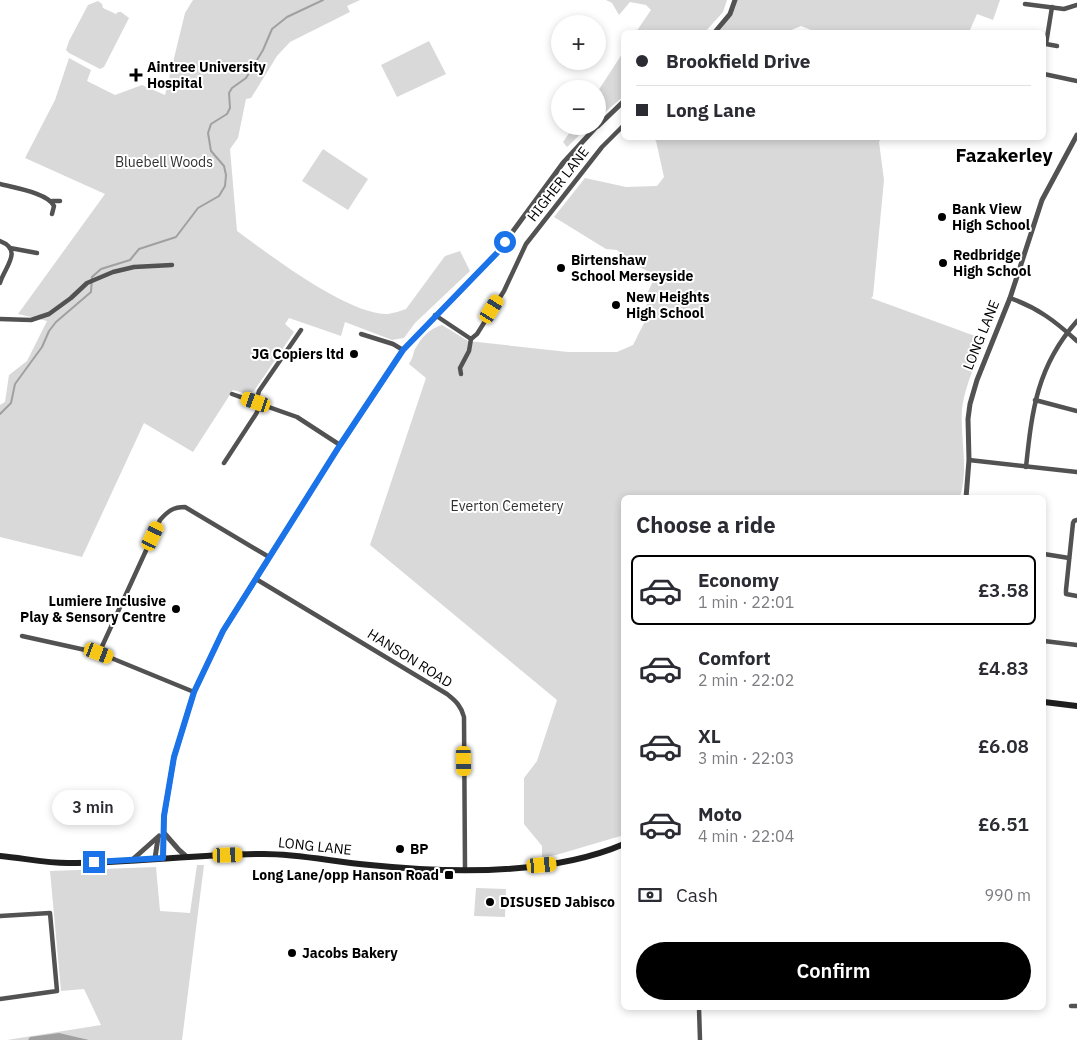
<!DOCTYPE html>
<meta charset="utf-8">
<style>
body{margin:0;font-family:"IBM Plex Sans",sans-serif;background:#f2f2f3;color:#2b2b33;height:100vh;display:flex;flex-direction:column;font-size:19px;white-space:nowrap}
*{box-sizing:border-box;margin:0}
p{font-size:16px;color:#7c7c81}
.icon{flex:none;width:28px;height:28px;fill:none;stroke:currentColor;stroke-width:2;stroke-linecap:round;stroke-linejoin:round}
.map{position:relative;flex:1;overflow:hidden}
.sheet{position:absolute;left:621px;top:495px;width:425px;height:515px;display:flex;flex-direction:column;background:#fff;border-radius:8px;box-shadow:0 2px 8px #0003}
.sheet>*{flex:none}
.top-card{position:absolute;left:621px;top:30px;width:425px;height:110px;border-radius:8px;box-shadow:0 2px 8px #0003;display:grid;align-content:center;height:110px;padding:0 15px;background:#fff}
.fabs{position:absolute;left:551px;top:15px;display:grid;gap:10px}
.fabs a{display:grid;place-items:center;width:55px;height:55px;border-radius:50%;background:#fff;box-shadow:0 2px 8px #0003;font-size:25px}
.end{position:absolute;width:22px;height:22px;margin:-11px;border:6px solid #1a73e8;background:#fff;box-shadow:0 0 0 2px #fff}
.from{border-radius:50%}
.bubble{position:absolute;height:35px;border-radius:18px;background:#fff;box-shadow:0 2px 8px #0003;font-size:16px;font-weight:600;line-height:35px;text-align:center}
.car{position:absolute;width:15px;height:30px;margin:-15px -8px;border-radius:6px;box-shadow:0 0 4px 1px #0007;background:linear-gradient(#f5c518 24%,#345 0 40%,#f5c518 0 76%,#345 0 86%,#f5c518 0)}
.top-card b{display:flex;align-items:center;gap:18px;height:48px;font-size:19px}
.top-card b+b{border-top:1px solid #e1e1e2}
.top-card i{width:12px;height:12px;background:#2b2b33}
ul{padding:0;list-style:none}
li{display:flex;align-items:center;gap:15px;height:70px;margin:0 10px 8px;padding:0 5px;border:2px solid transparent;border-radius:8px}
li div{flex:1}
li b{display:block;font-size:19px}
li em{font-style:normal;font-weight:600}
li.active{border-color:#000}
li>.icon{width:45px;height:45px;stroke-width:1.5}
h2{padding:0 15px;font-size:22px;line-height:60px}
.pay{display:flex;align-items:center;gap:12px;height:55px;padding:0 15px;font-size:19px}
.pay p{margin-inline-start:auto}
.button{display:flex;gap:10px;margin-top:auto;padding:10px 15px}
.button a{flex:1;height:58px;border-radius:30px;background:#000;color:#fff;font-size:20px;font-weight:600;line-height:58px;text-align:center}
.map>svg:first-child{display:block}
</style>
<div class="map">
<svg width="1077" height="1040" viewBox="0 0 1077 1040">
<rect width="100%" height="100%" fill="#fff"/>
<g fill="#d9d9d9">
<path d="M193 0H360L347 6 350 12 290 42 277 56 251 98 246 99 238 138 230 149 237 231C270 255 348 315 388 314 394 313 400 311 406 309L445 256 460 251 470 271 415 323 404 338 392 340 345 322 341 336 289 318 285 324 294 332 254 391 247 394 233 390 193 452 144 423 82 557 0 537V405L5 402 9 375 27 361 47 321 18 314 105 194 25 158 55 100 69 58 91 70 87 81 115 95 142 85 165 95 185 13Z"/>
<polygon points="606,0 727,0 723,12 705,32 636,32 651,10 646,5 630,2 619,15 612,3"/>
<polygon points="737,0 1000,0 993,20 977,14 969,32 830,32 811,30 801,26 787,32 718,32 722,28"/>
<polygon points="98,1 102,4 103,8 116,14 118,12 121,12 129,18 104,67 100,69 69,53 66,50 69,41 88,5"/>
<polygon points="429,41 446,74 397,97 381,65"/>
<polygon points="624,51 624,96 598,118 598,91"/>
<polygon points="574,126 589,126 567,147 563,142"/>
<path d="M653 138H881L879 142 884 180 873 296 871 298 986 340C976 362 965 385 962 409 960 439 969 467 960 497L624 498V835L556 855 542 857V846L524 824V778L537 761 557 700 370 545 426 378 409 364C413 358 413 354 415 349 421 338 430 328 442 325L468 341 568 352H617L633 345 646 319 641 317 649 300 645 298 656 275 622 259 621 254 617 250 606 249 554 217 585 178 626 187 657 186 664 177 656 141Z"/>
<polygon points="323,149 368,179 348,210 302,181"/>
<polygon points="197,865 204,865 182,1040 7,1040 101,1025 84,989 61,991 50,871 156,867 160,911 190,913"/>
<polygon points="476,888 506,889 505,917 474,916"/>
</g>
<polygon fill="#a0a0a0" points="59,1033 89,1040 28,1040 30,1037"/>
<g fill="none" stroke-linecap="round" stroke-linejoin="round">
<polyline stroke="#a0a0a0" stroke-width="2" points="0,414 11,403 15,384 42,347 49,331 56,322 91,292 92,277 101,269 130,260 139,249 176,237 198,208 219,196 225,186 226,175 224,166 211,151 208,133 211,124 227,114 230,108 229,93 232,88 246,78 263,50 272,29 287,17 323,0"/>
<g stroke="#525252" stroke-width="4.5">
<polyline points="1025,4 1064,9 1077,5"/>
<polyline points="1044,44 1046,44 1052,7"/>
<polyline points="1046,44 1057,46"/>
<polyline points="1044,74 1077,81"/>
<path d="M0 184C15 188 48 193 54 206L52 214"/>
<polyline points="52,201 60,201"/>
<path d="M0 241C24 250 4 268 0 283"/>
<polyline points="10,248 37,253"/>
<path d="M1010 298C1038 308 1055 321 1077 341"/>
<polyline points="435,315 471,339 477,334 504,291 526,244 602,147 624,125"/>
<polyline points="0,319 31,320 49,314 71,298 87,283 113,272 134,267 172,265"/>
<polyline points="361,334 393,344 403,350"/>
<polyline points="461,374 460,368 469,351 471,339"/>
<polyline points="232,394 297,417 340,445"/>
<polyline points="1035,400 1077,411"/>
<polyline points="256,402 259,391 301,330"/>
<polyline points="969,460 1077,472"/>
<polyline points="224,463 256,414 261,404"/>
<path d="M1026 467C1032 410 1037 366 1077 321"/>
<polyline points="1077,520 1074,521 1073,523 1066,590 1066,594 1077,596"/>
<polyline points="1044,554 1069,558"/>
<path d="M256 579 447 694C456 701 461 706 464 717L465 869"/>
<polyline points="22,636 99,653 194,692"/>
<polyline points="1044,641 1077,645"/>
<path d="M99 653 160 520C168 511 173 507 185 507L269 557"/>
<polyline points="0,916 50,913 57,991 0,999"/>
<polyline points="1071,1006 1077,1006"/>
<polyline points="699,1008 700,1040"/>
</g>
<g stroke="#525252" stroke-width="5">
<polyline points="715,32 730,14 735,0"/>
<polyline points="598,126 624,101"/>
<polyline points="966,498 969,460 968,419 970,404 977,380 1010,298 1042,200 1077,135"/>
<polyline points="165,834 179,850 187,857"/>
<polyline points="155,858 158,838"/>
<polyline points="163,858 164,816 174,757 194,692 223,631 340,445 403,350 497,253 563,163 597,126"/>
<polyline points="132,860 159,836"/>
</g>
<g stroke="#1f1f1f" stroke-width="6">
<polyline points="1044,702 1077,706"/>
<path d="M0 856C23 858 45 863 68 863 133 863 199 854 264 854 300 854 334 862 370 865 448 873 550 876 624 844"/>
</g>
</g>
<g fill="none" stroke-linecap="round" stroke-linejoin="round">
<polyline stroke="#1a73e8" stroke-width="6" points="94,862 163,858 164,816 174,757 194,692 223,631 340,445 403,350 497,253 505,242"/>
</g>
<g fill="#000" stroke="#fff" stroke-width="2">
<path d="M133.5 67.5h5v5h5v5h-5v5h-5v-5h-5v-5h5z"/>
<circle cx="942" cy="217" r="5"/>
<circle cx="943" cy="263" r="5"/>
<circle cx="561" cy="268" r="5"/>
<circle cx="616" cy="305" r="5"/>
<circle cx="354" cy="354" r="5"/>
<circle cx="176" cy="609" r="5"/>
<circle cx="400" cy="849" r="5"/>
<rect x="444" y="870" width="10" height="10" rx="2.5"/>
<circle cx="490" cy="902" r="5"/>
<circle cx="292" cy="953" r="5"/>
</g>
<g text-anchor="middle" stroke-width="4" stroke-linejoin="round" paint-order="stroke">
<g font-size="14" font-weight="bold" fill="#000" stroke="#fff" text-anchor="start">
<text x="147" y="72">Aintree University<tspan x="147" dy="16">Hospital</tspan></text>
<text x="952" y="214">Bank View<tspan x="952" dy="16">High School</tspan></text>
<text x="953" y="260">Redbridge<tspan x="953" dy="16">High School</tspan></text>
<text x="571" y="265">Birtenshaw<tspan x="571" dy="16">School Merseyside</tspan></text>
<text x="626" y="302">New Heights<tspan x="626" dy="16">High School</tspan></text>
<text x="344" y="359" text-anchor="end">JG Copiers ltd</text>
<text x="166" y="606" text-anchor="end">Lumiere Inclusive<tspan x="166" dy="16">Play &amp; Sensory Centre</tspan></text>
<text x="410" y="854">BP</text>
<text x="439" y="880" text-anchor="end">Long Lane/opp Hanson Road</text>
<text x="500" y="907">DISUSED Jabisco</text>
<text x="302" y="958">Jacobs Bakery</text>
</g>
<g font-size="14" fill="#303030" stroke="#fff">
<text x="164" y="167">Bluebell Woods</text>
<text x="507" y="511">Everton Cemetery</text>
</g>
<g font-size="14" fill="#000" stroke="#fff">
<text transform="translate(558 184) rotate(-52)" y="5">HIGHER LANE</text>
<text transform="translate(981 335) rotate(-68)" y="5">LONG LANE</text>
<text transform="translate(410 658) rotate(32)" y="5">HANSON ROAD</text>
<text transform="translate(315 846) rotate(6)" y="5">LONG LANE</text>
</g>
<g font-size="19" font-weight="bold" fill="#000" stroke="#fff">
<text x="1004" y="162">Fazakerley</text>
</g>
</g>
</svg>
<div class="fabs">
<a>+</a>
<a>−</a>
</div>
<i class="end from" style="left:505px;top:242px"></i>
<i class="end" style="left:94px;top:862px"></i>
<div class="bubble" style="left:52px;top:790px;width:82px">3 min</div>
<i class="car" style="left:492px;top:309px;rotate:32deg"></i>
<i class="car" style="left:256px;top:402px;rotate:289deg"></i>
<i class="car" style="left:153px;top:536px;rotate:25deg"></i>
<i class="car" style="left:99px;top:653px;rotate:111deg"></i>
<i class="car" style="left:464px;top:761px;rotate:179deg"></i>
<i class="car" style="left:228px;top:855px;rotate:88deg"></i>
<i class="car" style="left:542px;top:865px;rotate:85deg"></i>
<div class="top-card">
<b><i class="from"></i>Brookfield Drive</b>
<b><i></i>Long Lane</b>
</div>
<section class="sheet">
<h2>Choose a ride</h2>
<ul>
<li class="active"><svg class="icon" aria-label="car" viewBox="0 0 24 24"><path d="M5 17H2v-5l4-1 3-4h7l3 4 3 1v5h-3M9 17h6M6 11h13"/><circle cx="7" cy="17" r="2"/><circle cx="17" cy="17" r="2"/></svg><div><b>Economy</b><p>1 min · 22:01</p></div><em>£3.58</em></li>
<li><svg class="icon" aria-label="car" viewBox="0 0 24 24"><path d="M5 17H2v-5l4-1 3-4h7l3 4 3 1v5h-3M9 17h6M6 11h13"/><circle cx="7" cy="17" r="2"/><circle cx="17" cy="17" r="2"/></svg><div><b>Comfort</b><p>2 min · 22:02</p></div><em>£4.83</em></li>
<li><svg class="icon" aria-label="car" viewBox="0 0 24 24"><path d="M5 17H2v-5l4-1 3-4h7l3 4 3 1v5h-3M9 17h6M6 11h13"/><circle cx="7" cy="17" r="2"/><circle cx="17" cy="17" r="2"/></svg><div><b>XL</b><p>3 min · 22:03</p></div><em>£6.08</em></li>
<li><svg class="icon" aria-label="car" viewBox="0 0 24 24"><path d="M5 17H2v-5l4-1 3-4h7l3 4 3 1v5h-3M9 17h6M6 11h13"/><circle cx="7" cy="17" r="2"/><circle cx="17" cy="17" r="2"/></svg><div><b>Moto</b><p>4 min · 22:04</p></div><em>£6.51</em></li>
</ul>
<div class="pay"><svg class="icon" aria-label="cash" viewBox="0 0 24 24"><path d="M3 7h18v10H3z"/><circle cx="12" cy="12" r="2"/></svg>Cash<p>990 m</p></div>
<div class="button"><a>Confirm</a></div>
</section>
</div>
